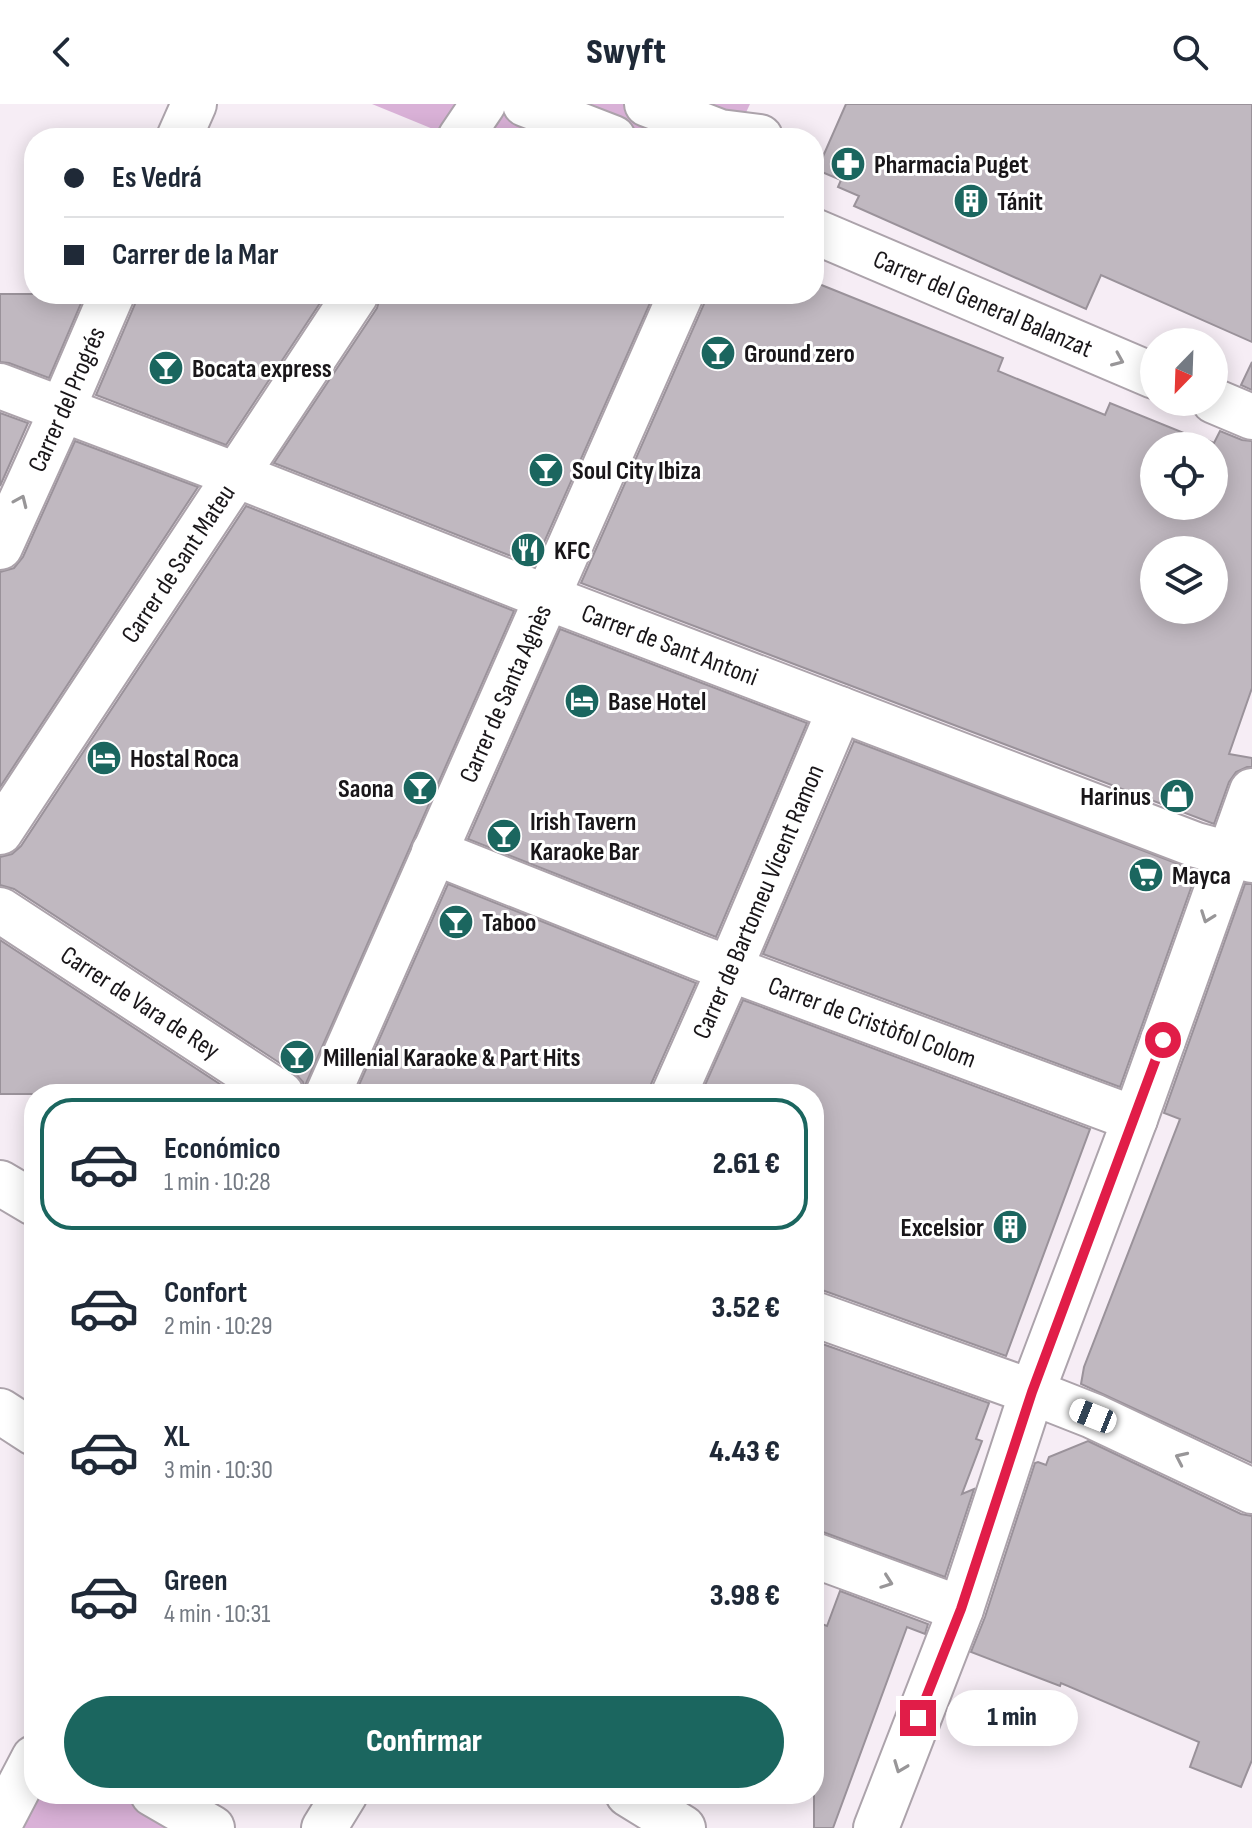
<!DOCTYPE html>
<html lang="es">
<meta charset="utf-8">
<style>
body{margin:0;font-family:"Sofia Sans Condensed",sans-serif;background:#f2f2f3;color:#1f2937;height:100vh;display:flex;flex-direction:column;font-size:30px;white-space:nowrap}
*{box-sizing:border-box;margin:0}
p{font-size:26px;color:#747a83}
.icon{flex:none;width:44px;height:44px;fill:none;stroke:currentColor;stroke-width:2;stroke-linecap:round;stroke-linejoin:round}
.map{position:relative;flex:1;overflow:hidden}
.side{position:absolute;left:24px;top:980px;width:800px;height:720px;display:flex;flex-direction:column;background:#fff;border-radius:32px;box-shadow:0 4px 20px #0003}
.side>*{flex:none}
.hud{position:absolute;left:24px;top:24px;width:800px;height:176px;border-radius:32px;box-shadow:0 4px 20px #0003;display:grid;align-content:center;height:176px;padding:0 40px;background:#fff}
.needle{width:52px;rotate:203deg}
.buttons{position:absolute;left:1140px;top:224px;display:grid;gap:16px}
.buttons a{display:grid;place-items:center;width:88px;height:88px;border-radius:50%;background:#fff;box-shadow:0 4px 20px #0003;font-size:40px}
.end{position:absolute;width:36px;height:36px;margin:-18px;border:10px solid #e11d48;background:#fff;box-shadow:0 0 0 4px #fff}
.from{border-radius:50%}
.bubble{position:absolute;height:56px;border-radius:28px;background:#fff;box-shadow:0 4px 20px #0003;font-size:26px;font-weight:800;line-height:56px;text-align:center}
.car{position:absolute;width:24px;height:48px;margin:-24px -12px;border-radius:10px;box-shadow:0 0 6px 2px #0007;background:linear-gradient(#fff 24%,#345 0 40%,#fff 0 76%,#345 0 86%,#fff 0)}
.hud b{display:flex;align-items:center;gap:28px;height:76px;font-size:30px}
.hud b+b{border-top:2px solid #e0e1e3}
.hud i{width:20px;height:20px;background:#1f2937}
ul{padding:14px 0 0;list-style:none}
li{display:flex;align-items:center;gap:24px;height:132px;margin:0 16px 12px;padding:0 24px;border:4px solid transparent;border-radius:32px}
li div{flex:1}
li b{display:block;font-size:30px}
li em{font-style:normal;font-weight:800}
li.on{border-color:#1b665f}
li>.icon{width:72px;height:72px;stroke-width:1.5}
.primary-button{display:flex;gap:16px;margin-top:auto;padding:16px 40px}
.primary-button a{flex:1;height:92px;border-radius:48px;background:#1b665f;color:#fff;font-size:32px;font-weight:800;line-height:92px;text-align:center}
header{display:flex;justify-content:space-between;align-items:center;height:104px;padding:0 40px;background:#fff;font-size:36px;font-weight:800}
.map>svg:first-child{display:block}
</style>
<header><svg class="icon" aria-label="back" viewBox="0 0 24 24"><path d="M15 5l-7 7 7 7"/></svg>Swyft<svg class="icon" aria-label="search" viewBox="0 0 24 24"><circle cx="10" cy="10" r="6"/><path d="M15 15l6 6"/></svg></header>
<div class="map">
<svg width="1252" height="1724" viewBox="0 0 1252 1724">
<rect width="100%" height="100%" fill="#f6edf5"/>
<g fill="#d9b1d7">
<polygon points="372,0 750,0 734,34 455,34"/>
<polygon points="34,1690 122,1690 177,1724 15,1724"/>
</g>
<g fill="#c0b8c0" stroke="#9a929a" stroke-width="2" fill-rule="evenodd">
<polygon points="846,0 1252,0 1252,238 1101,171 1086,205 854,102 859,92 838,83 841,76 817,66"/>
<path d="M814 178 1003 254 998 267 1105 311 1110 299 1201 336 1202 334 1214 339 1220 327 1242 336 1252 337V584L1229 650 1252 654V663H1247L1236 668 1229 678 1214 720 581 479 704 200 706 190H814ZM1154 342H1214V402H1154ZM1154 446H1214V506H1154Z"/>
<polygon points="0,190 85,190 49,274 9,259 0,258"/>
<polygon points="136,190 326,190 226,341 96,291 135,200"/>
<polygon points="381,190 654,190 534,461 274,359 377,204"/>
<polygon points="1252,258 1252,286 1241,281"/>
<polygon points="0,309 28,319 0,382"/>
<polygon points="75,337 198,383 0,683 0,468 14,464 23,453"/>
<polygon points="246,402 514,507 304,984 303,978 295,969 14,785 0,781 0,753 12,750 21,742"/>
<polygon points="560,525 807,619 716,833 468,735"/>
<polygon points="854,637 1197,767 1120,983 763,850"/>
<polygon points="448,780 696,879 651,980 649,990 355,990"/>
<polygon points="1245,780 1252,780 1252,1359 1081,1280 1084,1263 1180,1015 1164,1009"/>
<polygon points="0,836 235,990 0,990"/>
<polygon points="743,896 1090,1025 1006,1252 822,1186 814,1186 814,990 701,990"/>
<polygon points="814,1237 989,1299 976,1335 982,1337 962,1390 974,1385 945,1473 823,1428 814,1427"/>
<polygon points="1088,1337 1241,1410 1252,1412 1252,1656 1241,1683 1190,1663 1199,1638 1061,1579 1060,1582 971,1548 985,1513 1035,1359 1038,1358 1046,1361 1049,1353"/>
<polygon points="840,1487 928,1520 925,1530 907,1523 833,1724 814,1724 814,1517 827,1522"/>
</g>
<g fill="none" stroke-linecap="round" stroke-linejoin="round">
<defs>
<g id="street">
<polyline points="525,0 613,34"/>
<polyline points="647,0 720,28 760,33"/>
<polyline points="179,34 194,0"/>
<polyline points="460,34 483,0"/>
<path id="s1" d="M814 127 1154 272"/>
<path id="s2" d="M0 282 236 371 546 493 1196 741 1252 756"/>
<polyline points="1214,297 1252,313"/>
<path id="s3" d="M0 443 62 306 112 190"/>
<path id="s4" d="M0 728 356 190"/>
<path id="s5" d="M434 748 698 853 1135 1015"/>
<path id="s6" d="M0 806 281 990"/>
<path id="s7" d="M328 990 681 190"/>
<path id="s8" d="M674 990 730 864 840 605"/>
<polyline points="0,1079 34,1099"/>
<polyline points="814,1210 1032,1288 1093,1312 1252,1387"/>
<polyline points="0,1307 34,1329"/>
<polyline points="814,1451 961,1505"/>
<polyline points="153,1690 212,1724"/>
<polyline points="628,1690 683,1724"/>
<polyline points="0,1719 34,1654"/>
<polyline points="324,1724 345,1690"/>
<polyline points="876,1724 961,1505 1032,1288 1135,1015 1252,687"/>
</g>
</defs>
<use href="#street" stroke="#aca3ab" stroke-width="48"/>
<use href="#street" stroke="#fff" stroke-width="44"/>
</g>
<defs><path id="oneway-chevron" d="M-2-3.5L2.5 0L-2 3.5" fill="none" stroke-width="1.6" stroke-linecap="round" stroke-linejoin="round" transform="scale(2)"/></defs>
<g stroke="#989698">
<use href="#oneway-chevron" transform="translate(1118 256) rotate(23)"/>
<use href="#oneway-chevron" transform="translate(21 397) rotate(-66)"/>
<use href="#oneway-chevron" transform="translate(1207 813) rotate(110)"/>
<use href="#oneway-chevron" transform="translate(1181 1354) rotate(-155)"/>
<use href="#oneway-chevron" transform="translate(887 1478) rotate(20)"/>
<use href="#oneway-chevron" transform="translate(900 1663) rotate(111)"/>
</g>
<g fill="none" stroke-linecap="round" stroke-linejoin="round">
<polyline stroke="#e11d48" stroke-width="10" points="918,1614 961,1505 1032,1288 1163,936"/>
</g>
<defs>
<symbol id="pharmacy-disc" viewBox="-11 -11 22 22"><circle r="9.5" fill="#1b665f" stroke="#fff"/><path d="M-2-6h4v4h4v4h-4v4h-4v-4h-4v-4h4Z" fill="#fff"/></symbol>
<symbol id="building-disc" viewBox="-11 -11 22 22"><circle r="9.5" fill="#1b665f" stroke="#fff"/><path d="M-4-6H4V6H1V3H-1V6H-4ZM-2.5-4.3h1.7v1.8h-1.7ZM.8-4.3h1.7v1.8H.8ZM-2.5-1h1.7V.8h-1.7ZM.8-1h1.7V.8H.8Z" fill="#fff"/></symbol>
<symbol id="bar-disc" viewBox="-11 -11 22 22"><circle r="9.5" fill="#1b665f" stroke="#fff"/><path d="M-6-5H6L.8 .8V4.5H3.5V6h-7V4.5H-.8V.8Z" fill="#fff"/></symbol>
<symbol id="restaurant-disc" viewBox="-11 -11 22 22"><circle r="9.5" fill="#1b665f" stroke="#fff"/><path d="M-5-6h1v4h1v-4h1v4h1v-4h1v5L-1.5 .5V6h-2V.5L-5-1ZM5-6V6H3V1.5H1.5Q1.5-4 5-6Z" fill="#fff"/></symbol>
<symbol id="hotel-disc" viewBox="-11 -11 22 22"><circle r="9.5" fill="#1b665f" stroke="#fff"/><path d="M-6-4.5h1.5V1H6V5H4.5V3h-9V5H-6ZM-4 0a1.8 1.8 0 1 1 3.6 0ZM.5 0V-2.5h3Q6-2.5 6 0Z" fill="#fff"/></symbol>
<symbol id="shop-disc" viewBox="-11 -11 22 22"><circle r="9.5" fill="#1b665f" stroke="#fff"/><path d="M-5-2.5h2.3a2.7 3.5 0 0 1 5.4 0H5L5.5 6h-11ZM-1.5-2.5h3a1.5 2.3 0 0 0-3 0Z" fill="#fff"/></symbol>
<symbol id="supermarket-disc" viewBox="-11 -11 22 22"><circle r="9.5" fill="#1b665f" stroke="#fff"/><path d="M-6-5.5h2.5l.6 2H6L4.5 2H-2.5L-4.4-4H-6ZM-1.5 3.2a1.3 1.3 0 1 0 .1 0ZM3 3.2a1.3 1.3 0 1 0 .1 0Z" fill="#fff"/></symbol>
</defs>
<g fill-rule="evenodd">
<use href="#pharmacy-disc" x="828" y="40" width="40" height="40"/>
<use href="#building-disc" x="951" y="77" width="40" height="40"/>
<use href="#bar-disc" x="698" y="229" width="40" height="40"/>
<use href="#bar-disc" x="146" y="244" width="40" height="40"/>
<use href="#bar-disc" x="526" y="346" width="40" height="40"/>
<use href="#restaurant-disc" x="508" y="426" width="40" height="40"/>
<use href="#hotel-disc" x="562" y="577" width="40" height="40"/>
<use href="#hotel-disc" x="84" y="634" width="40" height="40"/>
<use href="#bar-disc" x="400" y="664" width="40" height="40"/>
<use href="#shop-disc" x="1157" y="672" width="40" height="40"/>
<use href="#bar-disc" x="484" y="712" width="40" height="40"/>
<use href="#supermarket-disc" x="1126" y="751" width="40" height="40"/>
<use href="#bar-disc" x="436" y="798" width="40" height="40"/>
<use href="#bar-disc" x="277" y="933" width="40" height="40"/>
<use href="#building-disc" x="990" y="1103" width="40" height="40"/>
</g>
<g text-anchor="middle" stroke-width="6" stroke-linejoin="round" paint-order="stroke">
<g font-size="26" font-weight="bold" fill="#191619" stroke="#fff" text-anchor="start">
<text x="874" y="69">Pharmacia Puget</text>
<text x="997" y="106">Tánit</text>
<text x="744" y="258">Ground zero</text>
<text x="192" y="273">Bocata express</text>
<text x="572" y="375">Soul City Ibiza</text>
<text x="554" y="455">KFC</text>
<text x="608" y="606">Base Hotel</text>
<text x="130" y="663">Hostal Roca</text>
<text x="394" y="693" text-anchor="end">Saona</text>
<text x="1151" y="701" text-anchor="end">Harinus</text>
<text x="530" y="726">Irish Tavern<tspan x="530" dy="30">Karaoke Bar</tspan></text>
<text x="1172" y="780">Mayca</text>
<text x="482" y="827">Taboo</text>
<text x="323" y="962">Millenial Karaoke &amp; Part Hits</text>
<text x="984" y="1132" text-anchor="end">Excelsior</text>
</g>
<g font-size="26" fill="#191619" stroke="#fff">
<text dy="9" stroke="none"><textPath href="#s1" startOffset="184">Carrer del General Balanzat</textPath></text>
<text dy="9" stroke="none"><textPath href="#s3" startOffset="162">Carrer del Progrés</textPath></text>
<text dy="9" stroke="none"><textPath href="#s4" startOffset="322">Carrer de Sant Mateu</textPath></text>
<text dy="9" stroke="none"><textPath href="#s2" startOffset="718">Carrer de Sant Antoni</textPath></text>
<text dy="9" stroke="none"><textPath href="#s7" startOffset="438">Carrer de Santa Agnès</textPath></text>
<text dy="9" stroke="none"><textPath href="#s8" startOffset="210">Carrer de Bartomeu Vicent Ramon</textPath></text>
<text dy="9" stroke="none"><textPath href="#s6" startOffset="168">Carrer de Vara de Rey</textPath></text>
<text dy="9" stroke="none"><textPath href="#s5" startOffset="470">Carrer de Cristòfol Colom</textPath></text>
</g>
</g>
</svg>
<div class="buttons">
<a><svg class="needle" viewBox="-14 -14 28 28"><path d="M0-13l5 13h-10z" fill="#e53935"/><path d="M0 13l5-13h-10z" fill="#747a83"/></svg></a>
<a><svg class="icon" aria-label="locate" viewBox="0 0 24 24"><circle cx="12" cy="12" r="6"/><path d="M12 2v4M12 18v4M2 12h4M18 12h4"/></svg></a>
<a><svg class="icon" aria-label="layers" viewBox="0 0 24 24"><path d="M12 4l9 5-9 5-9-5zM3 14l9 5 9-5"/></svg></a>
</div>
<i class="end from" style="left:1163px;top:936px"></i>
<i class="end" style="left:918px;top:1614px"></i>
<div class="bubble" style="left:946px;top:1586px;width:132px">1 min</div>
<i class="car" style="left:1093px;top:1312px;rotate:292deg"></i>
<div class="hud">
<b><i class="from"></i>Es Vedrá</b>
<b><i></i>Carrer de la Mar</b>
</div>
<section class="side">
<ul>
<li class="on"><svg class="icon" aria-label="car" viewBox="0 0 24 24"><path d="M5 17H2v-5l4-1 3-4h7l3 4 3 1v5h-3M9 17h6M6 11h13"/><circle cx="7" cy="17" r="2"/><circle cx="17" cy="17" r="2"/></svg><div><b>Económico</b><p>1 min · 10:28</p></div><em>2.61 €</em></li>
<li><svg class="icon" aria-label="car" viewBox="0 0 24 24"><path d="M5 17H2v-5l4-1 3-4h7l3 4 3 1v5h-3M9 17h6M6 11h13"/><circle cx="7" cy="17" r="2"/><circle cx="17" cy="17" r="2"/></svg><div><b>Confort</b><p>2 min · 10:29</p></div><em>3.52 €</em></li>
<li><svg class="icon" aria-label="car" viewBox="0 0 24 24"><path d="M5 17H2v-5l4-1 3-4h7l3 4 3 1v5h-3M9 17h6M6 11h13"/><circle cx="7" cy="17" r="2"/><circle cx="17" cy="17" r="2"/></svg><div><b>XL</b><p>3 min · 10:30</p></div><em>4.43 €</em></li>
<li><svg class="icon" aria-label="car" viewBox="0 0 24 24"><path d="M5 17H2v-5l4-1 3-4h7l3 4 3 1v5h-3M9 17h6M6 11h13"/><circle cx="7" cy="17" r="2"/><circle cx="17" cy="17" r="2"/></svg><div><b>Green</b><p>4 min · 10:31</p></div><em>3.98 €</em></li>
</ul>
<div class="primary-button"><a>Confirmar</a></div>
</section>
</div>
